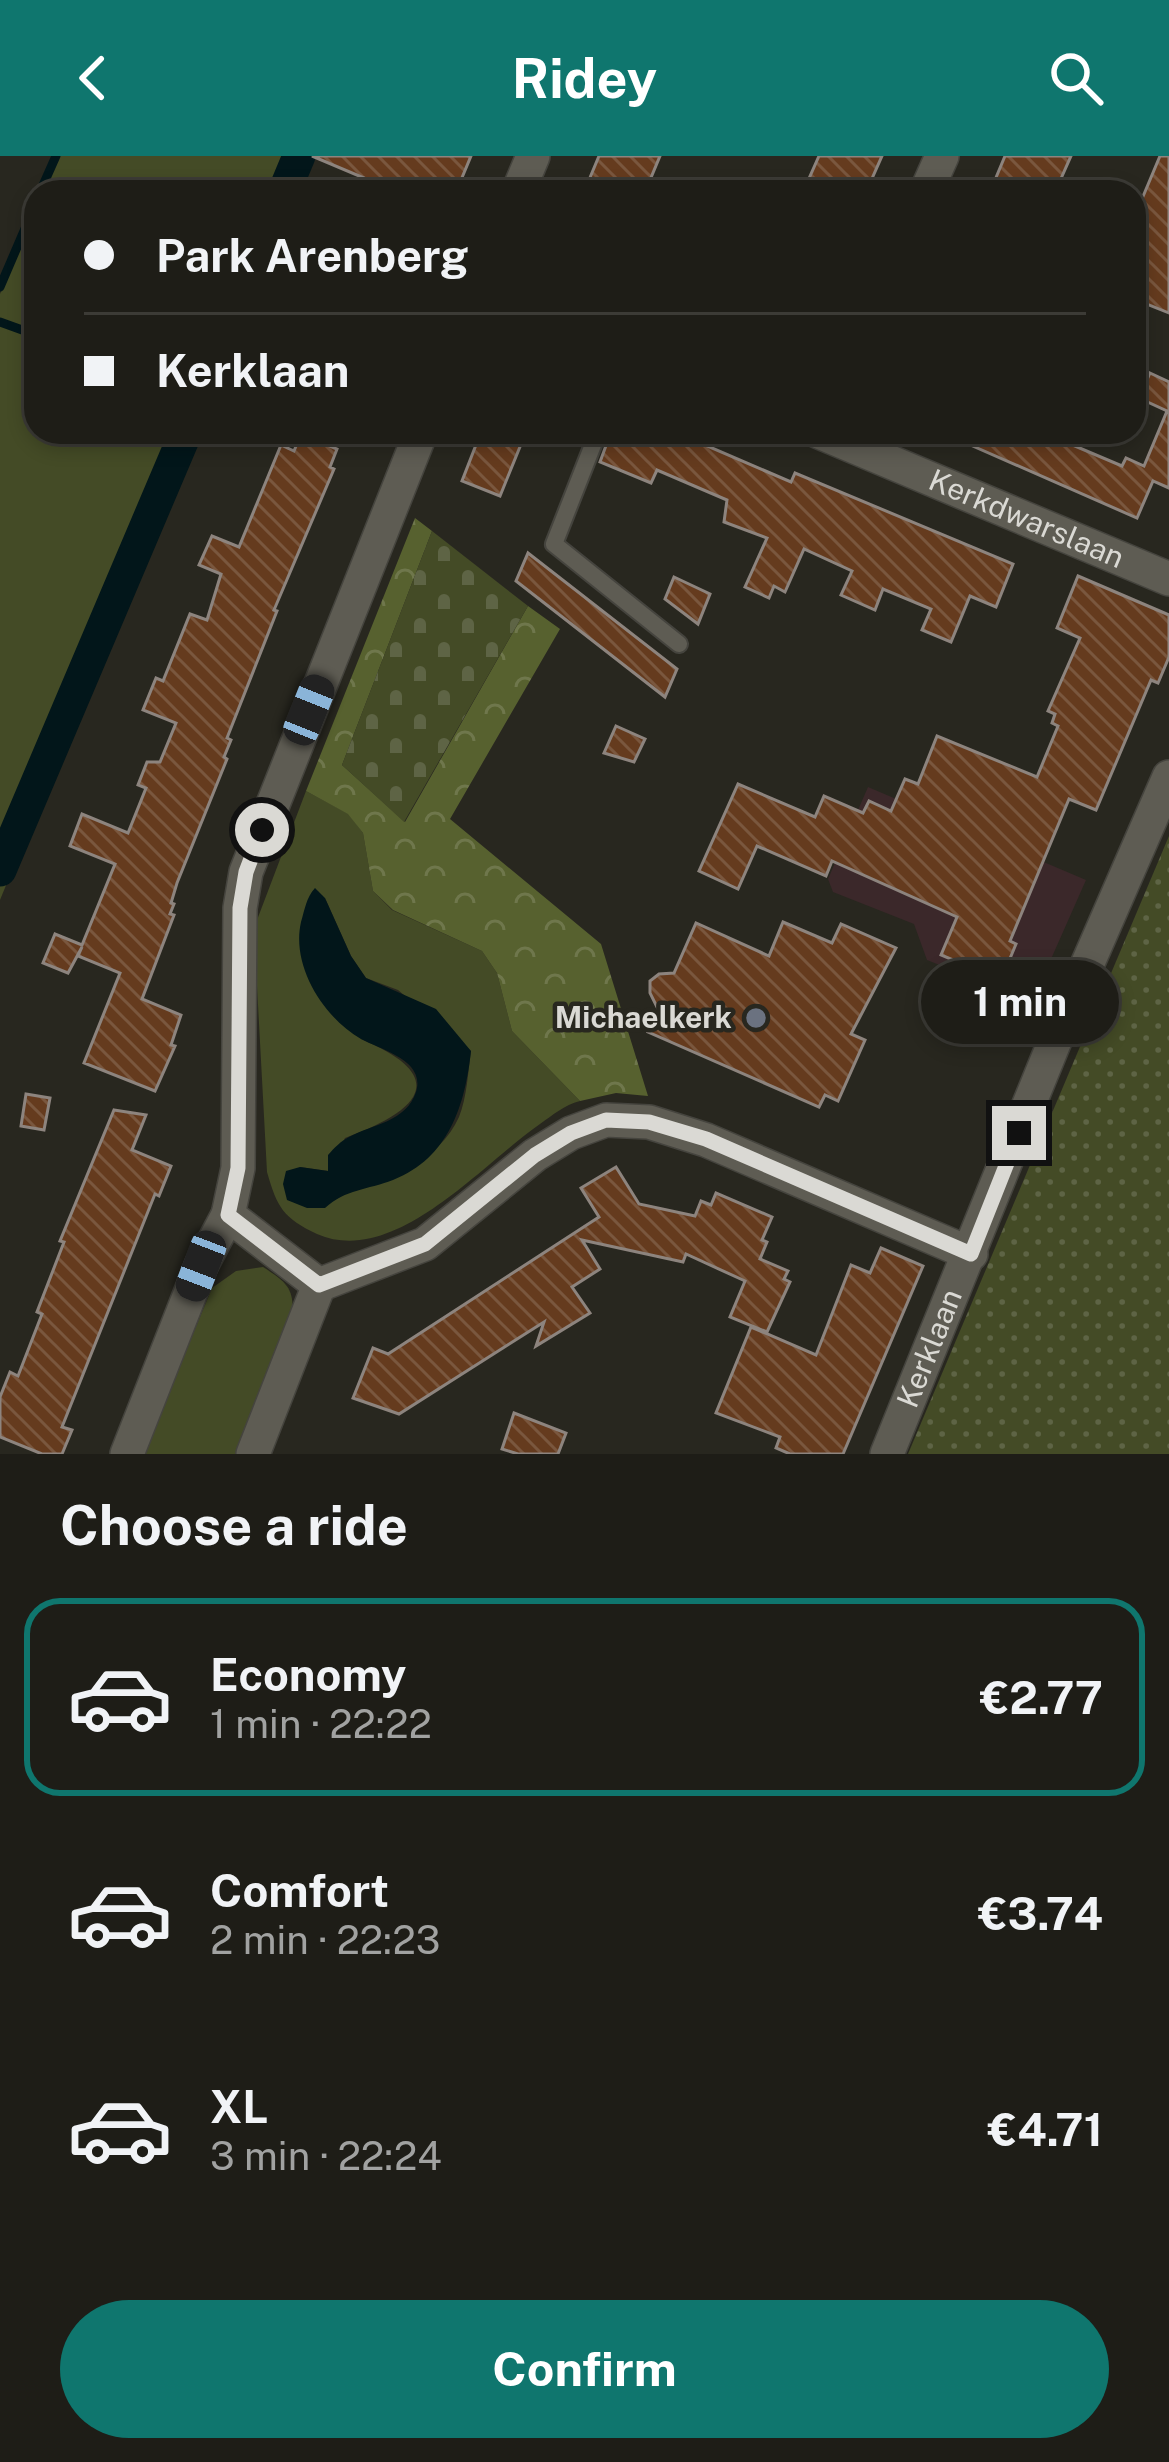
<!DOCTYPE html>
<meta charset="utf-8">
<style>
body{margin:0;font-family:"Public Sans",sans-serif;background:#262620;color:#f1f3f6;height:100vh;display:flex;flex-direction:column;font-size:45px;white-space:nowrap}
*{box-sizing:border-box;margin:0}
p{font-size:39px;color:#a1a2a1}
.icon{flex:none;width:66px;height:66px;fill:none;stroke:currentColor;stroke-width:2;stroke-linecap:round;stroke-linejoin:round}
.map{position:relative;height:1298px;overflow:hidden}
.details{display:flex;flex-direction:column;background:#1e1d17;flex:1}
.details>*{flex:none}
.banner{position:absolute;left:24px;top:24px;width:1122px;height:264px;border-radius:36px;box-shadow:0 6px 18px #0003,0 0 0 3px #3c3b36;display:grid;align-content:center;height:264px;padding:0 60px;background:#1e1d17}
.end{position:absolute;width:54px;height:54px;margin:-27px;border:15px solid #dad9d4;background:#111;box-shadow:0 0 0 6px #111}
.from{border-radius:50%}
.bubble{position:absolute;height:84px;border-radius:42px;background:#1e1d17;box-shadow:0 6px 18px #0003,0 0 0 3px #3c3b36;font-size:39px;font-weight:700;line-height:84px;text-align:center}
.car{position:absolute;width:36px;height:72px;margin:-36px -18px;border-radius:15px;box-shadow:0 0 9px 3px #0007;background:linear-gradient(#222 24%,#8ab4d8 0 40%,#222 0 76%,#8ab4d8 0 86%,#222 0)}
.banner b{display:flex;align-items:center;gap:42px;height:114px;font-size:45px}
.banner b+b{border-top:3px solid #3c3b36}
.banner i{width:30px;height:30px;background:#f1f3f6}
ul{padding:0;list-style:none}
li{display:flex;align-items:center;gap:36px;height:198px;margin:0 24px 18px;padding:0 36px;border:6px solid transparent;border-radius:36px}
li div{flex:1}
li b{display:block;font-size:45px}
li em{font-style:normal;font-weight:700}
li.active{border-color:#0f766e}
li>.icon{width:108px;height:108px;stroke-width:1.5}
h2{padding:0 60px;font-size:54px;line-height:144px}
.primary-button{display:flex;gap:24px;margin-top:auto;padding:24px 60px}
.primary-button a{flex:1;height:138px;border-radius:72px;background:#0f766e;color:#fff;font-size:48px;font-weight:700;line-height:138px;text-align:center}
header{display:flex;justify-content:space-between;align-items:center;height:156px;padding:0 60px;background:#0f766e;color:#fff;font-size:54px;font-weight:700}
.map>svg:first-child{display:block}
</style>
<header><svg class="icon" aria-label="back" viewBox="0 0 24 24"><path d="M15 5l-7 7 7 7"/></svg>Ridey<svg class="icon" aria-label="search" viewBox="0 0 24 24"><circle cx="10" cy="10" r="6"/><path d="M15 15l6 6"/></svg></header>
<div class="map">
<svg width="1169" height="1298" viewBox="0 0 1169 1298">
<defs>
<pattern id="forest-crowns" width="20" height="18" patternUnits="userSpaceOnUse" patternTransform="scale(3)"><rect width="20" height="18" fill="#57612f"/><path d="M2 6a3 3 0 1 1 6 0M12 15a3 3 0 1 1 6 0" fill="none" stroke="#6f774c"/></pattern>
<pattern id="cemetery-stones" width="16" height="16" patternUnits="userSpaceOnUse" patternTransform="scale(3)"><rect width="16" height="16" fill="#444b26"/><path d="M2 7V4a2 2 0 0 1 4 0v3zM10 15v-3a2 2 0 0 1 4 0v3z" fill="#5e6445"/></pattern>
<pattern id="park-dots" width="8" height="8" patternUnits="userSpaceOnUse" patternTransform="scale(3)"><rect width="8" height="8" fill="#444b26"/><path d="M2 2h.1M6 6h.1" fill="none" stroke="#5e6445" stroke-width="1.8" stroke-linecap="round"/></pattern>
<pattern id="building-back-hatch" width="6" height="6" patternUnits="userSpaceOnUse" patternTransform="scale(3)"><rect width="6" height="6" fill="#653b1e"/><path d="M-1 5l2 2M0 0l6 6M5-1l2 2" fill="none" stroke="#7a573e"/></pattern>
</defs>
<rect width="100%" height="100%" fill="#28271f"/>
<polygon fill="#3b282a" points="868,631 1086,724 1032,846 927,804 914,768 833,736 828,723"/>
<g fill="#444b26" fill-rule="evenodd">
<polygon points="59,0 305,0 290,36 44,36"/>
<polygon points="36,54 36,276 192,276 0,744 0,138"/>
<path d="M306 635 349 658 363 677 373 735 392 754 482 795 497 817 512 875 580 945C564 949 553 959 540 968 481 1009 394 1112 317 1078 283 1062 277 1051 267 1016L255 793 257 764ZM325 742 351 800 366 822 398 834 471 895C468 916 467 941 459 961 440 1004 385 1028 342 1037L300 1011 328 1015 345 982C417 956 454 922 361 883Z"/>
<path d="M263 1111C288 1127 295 1133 292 1164L242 1298H143L212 1132 236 1115Z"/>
</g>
<polygon fill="url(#forest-crowns)" points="415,362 432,375 342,609 405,666 528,450 560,473 450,663 601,788 648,940 616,937 580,945 512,875 497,817 482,795 393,754 373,735 363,677 348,658 306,635"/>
<polygon fill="url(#cemetery-stones)" points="432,375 528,450 404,666 342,609"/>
<polygon fill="url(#park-dots)" points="1169,680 1169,1298 908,1298"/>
<path fill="#02161a" d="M315 732 325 742 351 800 366 822 436 853 471 895C465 949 449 1002 393 1024 367 1034 346 1033 325 1052H307L287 1044 283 1028 286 1015 300 1011 328 1015V999C334 992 341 985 349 981 373 968 406 966 416 936 426 904 381 894 361 883 323 861 291 810 301 766 305 753 306 742 315 732Z"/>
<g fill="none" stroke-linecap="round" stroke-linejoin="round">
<g stroke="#02161a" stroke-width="9">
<polyline points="40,36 56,0"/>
<polyline points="0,131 36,47"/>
<polyline points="0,166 36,179"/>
</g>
<g stroke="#02161a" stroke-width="33">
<polyline points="284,36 299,0"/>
<polyline points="0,714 186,276"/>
</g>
</g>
<g fill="url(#building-back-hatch)" stroke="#8d847e" stroke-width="3">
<polygon points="312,0 471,0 456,36 397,36"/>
<polygon points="599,0 660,0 645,36 584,36"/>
<polygon points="819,0 882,0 866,36 803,36"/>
<polygon points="1005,0 1071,0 1055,36 990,36"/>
<polygon points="1160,0 1169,0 1169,157 1134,143 1134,62"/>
<polygon points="1150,217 1169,226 1169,332 1153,325 1137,362 943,277 1042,276 1122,310 1126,302 1144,310 1167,255 1139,242"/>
<polygon points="481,276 526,276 500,340 462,325"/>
<polygon points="611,276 675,276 791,326 795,317 1013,408 996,451 970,440 951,486 922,474 931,453 883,433 875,454 841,439 852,415 804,393 785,436 774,430 769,442 745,431 767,382 724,366 727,344 657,314 651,327 600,306"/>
<polygon points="301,278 337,293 330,311 334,313 274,454 277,455 227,582 231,584 224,601 227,603 177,727 171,747 174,748 170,758 174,759 142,843 181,859 171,889 175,890 155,935 84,907 120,817 78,800 82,791 68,817 43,807 55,778 82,789 115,708 70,690 82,658 128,677 146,632 138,629 147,606 160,606 176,567 143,554 156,522 163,525 190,458 207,464 221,418 199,409 212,380 239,391 281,289 294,295"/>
<polygon points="528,397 677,513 665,541 516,425"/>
<polygon points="1078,420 1169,459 1169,501 1158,527 1151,524 1096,654 1069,643 1010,785 1016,788 1001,824 941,799 957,761 832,705 826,720 757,690 738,733 699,715 738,628 815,661 824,640 863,657 869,645 891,655 905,623 918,628 937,580 1037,621 1058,570 1052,567 1055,558 1048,555 1080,482 1057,472"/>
<polygon points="674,421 710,438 698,468 665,443"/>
<polygon points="616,570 645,583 634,606 604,597"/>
<polygon points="783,766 832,787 841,768 896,792 851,878 865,884 838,945 825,939 819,951 648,876 658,853 650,837 650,825 659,818 674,817 696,767 769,800"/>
<polygon points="26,938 50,942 44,974 21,970"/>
<polygon points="114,954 146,959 132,994 171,1010 159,1040 155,1038 62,1271 72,1274 62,1298 42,1298 0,1281 0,1241 10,1216 18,1220 42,1158 37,1156 64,1086 60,1085"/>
<polygon points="616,1011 639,1048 695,1060 701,1045 711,1049 716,1037 772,1061 762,1084 767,1086 760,1103 788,1115 784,1123 790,1126 767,1176 730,1161 745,1125 686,1098 683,1106 582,1084 600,1113 572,1131 590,1157 536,1190 544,1166 399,1258 353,1242 373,1192 388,1198 599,1061 581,1032"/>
<polygon points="881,1092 923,1110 843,1298 790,1298 776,1292 780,1281 716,1257 751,1171 816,1199 851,1109 870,1117"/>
<polygon points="514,1257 566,1277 558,1298 518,1298 502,1293"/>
</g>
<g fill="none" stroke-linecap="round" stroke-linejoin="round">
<defs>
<polyline id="lane" points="598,276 554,388 679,488"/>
<g id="street">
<polyline points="518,36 533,0"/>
<polyline points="926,36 942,0"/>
<polyline points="421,276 246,716 240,752 238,1012 228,1059 319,1129 425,1088 535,999 571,977 606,964 649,966 706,984 971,1098"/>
<path id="s1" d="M819 276 1169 423"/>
<polyline points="127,1298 201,1110 228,1059"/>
<polyline points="253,1298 319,1129"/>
<path id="s2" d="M887 1298 1067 855 1169 621"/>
</g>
</defs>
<use href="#lane" stroke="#45443e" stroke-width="20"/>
<use href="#street" stroke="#45443e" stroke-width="36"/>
<use href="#lane" stroke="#5e5c53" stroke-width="16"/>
<use href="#street" stroke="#5e5c53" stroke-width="33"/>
</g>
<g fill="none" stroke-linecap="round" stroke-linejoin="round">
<polyline stroke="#dad9d4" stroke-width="15" points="262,674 246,716 240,752 238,1012 228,1059 319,1129 425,1088 535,999 571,977 606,964 649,966 706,983 971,1098 1019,977"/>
</g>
<circle fill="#6b7280" stroke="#28271f" stroke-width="4.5" cx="756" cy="862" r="12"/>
<g text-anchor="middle" stroke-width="9" stroke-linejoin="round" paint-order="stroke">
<g font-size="30" fill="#dad9d4" stroke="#28271f">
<text dy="10" stroke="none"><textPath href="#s1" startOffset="225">Kerkdwarslaan</textPath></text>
<text dy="10" stroke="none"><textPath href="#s2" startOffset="114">Kerklaan</textPath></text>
</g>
<g font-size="30" font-weight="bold" fill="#dad9d4" stroke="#28271f" text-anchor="end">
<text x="732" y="872">Michaelkerk</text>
</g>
</g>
</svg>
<i class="end from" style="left:262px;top:674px"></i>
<i class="end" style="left:1019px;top:977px"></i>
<div class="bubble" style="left:921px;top:804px;width:198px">1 min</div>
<i class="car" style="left:309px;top:554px;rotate:22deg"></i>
<i class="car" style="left:201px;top:1110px;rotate:201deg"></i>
<div class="banner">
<b><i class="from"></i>Park Arenberg</b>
<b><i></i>Kerklaan</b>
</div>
</div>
<section class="details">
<h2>Choose a ride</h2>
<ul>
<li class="active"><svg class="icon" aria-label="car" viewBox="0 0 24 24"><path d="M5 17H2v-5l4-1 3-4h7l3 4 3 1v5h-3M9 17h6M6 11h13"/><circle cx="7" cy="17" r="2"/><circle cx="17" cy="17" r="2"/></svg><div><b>Economy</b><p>1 min · 22:22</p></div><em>€2.77</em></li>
<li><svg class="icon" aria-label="car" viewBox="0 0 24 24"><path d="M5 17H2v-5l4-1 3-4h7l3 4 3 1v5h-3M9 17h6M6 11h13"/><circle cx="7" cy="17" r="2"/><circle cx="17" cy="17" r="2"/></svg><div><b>Comfort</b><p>2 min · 22:23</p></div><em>€3.74</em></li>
<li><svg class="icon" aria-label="car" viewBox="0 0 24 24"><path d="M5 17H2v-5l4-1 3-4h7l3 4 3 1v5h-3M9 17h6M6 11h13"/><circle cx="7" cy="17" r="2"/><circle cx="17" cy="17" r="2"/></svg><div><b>XL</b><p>3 min · 22:24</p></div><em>€4.71</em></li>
</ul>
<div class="primary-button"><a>Confirm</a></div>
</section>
